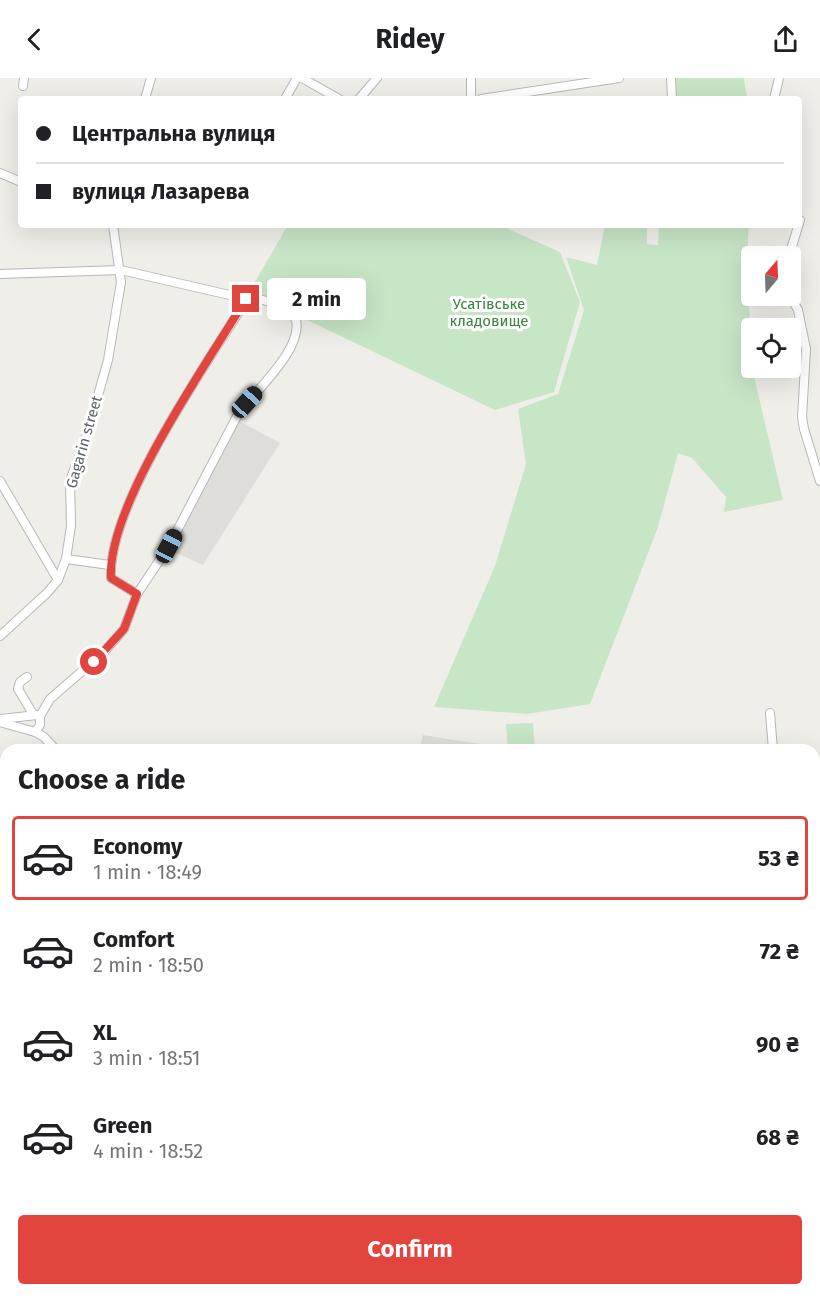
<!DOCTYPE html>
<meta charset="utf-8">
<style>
body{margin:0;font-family:"Fira Sans",sans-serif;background:#f2f2f2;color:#202124;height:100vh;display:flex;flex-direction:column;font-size:22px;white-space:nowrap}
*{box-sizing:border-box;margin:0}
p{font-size:20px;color:#757577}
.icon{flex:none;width:33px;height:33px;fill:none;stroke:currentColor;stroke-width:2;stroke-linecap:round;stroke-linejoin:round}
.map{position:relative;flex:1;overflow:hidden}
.panel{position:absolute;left:0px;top:666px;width:820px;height:552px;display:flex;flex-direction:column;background:#fff;border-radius:18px 18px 0 0;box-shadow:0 6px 24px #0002}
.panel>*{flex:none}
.hud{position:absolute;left:18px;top:18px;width:784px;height:132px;border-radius:6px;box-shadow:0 6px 24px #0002;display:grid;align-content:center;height:132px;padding:0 18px;background:#fff}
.needle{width:39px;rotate:19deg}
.fabs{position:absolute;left:741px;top:168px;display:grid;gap:12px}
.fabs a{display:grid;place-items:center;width:60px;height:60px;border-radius:6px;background:#fff;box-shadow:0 6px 24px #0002;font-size:30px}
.end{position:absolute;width:27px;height:27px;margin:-14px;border:8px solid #e1453d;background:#fff;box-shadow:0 0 0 3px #fff}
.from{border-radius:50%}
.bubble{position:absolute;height:42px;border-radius:6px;background:#fff;box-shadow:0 6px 24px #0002;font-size:20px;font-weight:700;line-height:42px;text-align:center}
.car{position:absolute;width:18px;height:36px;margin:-18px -9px;border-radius:8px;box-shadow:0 0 4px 2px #0007;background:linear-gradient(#222 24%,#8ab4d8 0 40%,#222 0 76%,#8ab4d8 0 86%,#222 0)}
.hud b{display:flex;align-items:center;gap:21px;height:57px;font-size:22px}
.hud b+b{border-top:2px solid #e0e0e0}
.hud i{width:15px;height:15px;background:#202124}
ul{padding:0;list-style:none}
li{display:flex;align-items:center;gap:18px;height:84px;margin:0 12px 9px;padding:0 6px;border:3px solid transparent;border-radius:6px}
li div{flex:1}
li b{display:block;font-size:22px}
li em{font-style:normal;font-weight:700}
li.selected{border-color:#e1453d}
li>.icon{width:54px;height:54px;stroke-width:1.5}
h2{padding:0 18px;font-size:27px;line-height:72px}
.button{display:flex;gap:12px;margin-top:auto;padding:12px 18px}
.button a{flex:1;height:69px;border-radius:6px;background:#e1453d;color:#fff;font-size:24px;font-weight:700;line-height:69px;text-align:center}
header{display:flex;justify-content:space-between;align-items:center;height:78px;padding:0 18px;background:#fff;font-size:27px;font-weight:700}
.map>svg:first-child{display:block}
</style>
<header><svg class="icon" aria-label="back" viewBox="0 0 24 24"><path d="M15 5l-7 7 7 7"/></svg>Ridey<svg class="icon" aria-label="share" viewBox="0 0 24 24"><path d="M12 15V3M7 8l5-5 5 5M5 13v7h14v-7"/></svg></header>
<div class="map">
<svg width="820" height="1218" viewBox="0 0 820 1218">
<rect width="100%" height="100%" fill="#f0eee8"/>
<g fill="#dfddda">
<polygon points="239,343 280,365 203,487 172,473 214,387"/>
<polygon points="423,657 480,666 480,672 419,672"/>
<polygon points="815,1196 820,1205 820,1218 443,1218 453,1212 814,1212"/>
</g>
<g fill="#c7e6c6">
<polygon points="674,0 744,0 747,21 675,21"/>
<polygon points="288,147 499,147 560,174 580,224 554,314 495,332 249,214"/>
<polygon points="605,147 647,147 647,166 658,167 659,147 749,147 747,178 752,290 783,422 724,434 726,419 692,380 678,375 658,449 590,626 527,636 434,629 495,488 526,386 518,331 558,316 584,232 566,179 597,187"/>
<polygon points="533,645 535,672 508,672 506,646"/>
<polygon points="6,1190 6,1212 11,1212 11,1218 0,1218 0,1192"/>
</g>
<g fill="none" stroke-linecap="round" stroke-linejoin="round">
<defs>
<g id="minor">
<polyline points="302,0 339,21"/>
<polyline points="671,0 672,21"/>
<polyline points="23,8 24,0"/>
<polyline points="145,21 151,0"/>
<polyline points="285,21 297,0"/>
<polyline points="359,21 377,0"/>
<polyline points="471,21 471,0"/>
<polyline points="481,21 619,0"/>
<polyline points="774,21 779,0"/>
<polyline points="0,95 21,104"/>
<polyline points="789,178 800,142"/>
<path d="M0 196 121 192 247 221C207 285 107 428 111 500L137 516"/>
<polyline points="790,218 798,232 806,271 802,339 804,351 820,403"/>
<polyline points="0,403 58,502"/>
<polyline points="66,481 110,487"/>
<polyline points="0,558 47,515 58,502 66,481 71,448 70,403 87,357 108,282 121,204 113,147"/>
<polyline points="27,599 20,604 18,611 33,636"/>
<polyline points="770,635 773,672"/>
<polyline points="0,641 37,637"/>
<path d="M0 644 35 654 40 647V638L50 621 104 574 124 551 137 516 169 468 236 340C252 315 303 273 296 242 290 230 260 218 247 221"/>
<polyline points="35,654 44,659 56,672"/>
<polyline points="814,835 820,834"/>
<polyline points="0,909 6,907"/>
<polyline points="814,962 820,961"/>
</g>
<g id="major">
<polyline points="0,1133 6,1144"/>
<polyline points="12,1218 13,1212"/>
</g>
</defs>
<use href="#minor" stroke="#b5b8bb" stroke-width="10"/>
<use href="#major" stroke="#ebc267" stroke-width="12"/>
<use href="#minor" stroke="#fff" stroke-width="8"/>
<use href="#major" stroke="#fbedb2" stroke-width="9"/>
<defs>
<g id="rail">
<polyline points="0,1189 6,1187"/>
<polyline points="0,1202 6,1197"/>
<polyline points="269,1212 278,1218"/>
<polyline points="312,1212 320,1218"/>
</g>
</defs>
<use href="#rail" stroke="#b6b7b7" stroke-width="4"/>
<use href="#rail" stroke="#fff" stroke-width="1.5" stroke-dasharray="4.5" stroke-linecap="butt"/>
</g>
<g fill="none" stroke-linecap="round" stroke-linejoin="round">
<path stroke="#e1453d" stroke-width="8" d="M94 584 124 551 137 516 111 500C107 427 207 286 246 221"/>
</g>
<g text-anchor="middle" stroke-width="6" stroke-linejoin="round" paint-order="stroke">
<g font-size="15" fill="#3a833b" stroke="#fff">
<text x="489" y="231">Усатівське<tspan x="489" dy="17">кладовище</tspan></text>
</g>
<g font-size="15" fill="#5f6367" stroke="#fff">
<text transform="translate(84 364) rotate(-74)" y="5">Gagarin street</text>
</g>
</g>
</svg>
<div class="fabs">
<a><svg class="needle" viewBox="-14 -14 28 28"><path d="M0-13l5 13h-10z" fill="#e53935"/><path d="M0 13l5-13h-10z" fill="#757577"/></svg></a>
<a><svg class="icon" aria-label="locate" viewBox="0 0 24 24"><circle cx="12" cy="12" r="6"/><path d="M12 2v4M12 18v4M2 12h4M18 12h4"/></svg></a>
</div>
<i class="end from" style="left:94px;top:584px"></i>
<i class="end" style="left:246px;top:221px"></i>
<div class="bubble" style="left:267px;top:200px;width:99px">2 min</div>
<i class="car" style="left:247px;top:324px;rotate:42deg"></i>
<i class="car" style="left:169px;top:468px;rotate:28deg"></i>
<div class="hud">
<b><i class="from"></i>Центральна вулиця</b>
<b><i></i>вулиця Лазарева</b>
</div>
<section class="panel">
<h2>Choose a ride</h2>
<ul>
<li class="selected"><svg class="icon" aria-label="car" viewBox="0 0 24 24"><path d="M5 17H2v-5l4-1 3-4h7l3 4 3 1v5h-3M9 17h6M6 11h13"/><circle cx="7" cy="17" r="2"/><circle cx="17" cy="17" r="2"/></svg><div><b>Economy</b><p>1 min · 18:49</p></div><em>53 ₴</em></li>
<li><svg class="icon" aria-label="car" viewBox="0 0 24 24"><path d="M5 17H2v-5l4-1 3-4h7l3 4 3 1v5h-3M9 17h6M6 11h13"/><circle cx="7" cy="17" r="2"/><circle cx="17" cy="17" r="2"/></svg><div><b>Comfort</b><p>2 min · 18:50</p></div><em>72 ₴</em></li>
<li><svg class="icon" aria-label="car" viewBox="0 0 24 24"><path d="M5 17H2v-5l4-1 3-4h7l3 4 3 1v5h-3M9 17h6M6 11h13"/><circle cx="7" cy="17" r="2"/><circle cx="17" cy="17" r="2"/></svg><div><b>XL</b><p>3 min · 18:51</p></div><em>90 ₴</em></li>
<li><svg class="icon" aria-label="car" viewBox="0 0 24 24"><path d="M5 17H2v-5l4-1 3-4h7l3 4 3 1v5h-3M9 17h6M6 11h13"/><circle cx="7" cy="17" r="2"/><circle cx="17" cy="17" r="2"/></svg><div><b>Green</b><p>4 min · 18:52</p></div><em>68 ₴</em></li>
</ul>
<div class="button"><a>Confirm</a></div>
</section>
</div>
